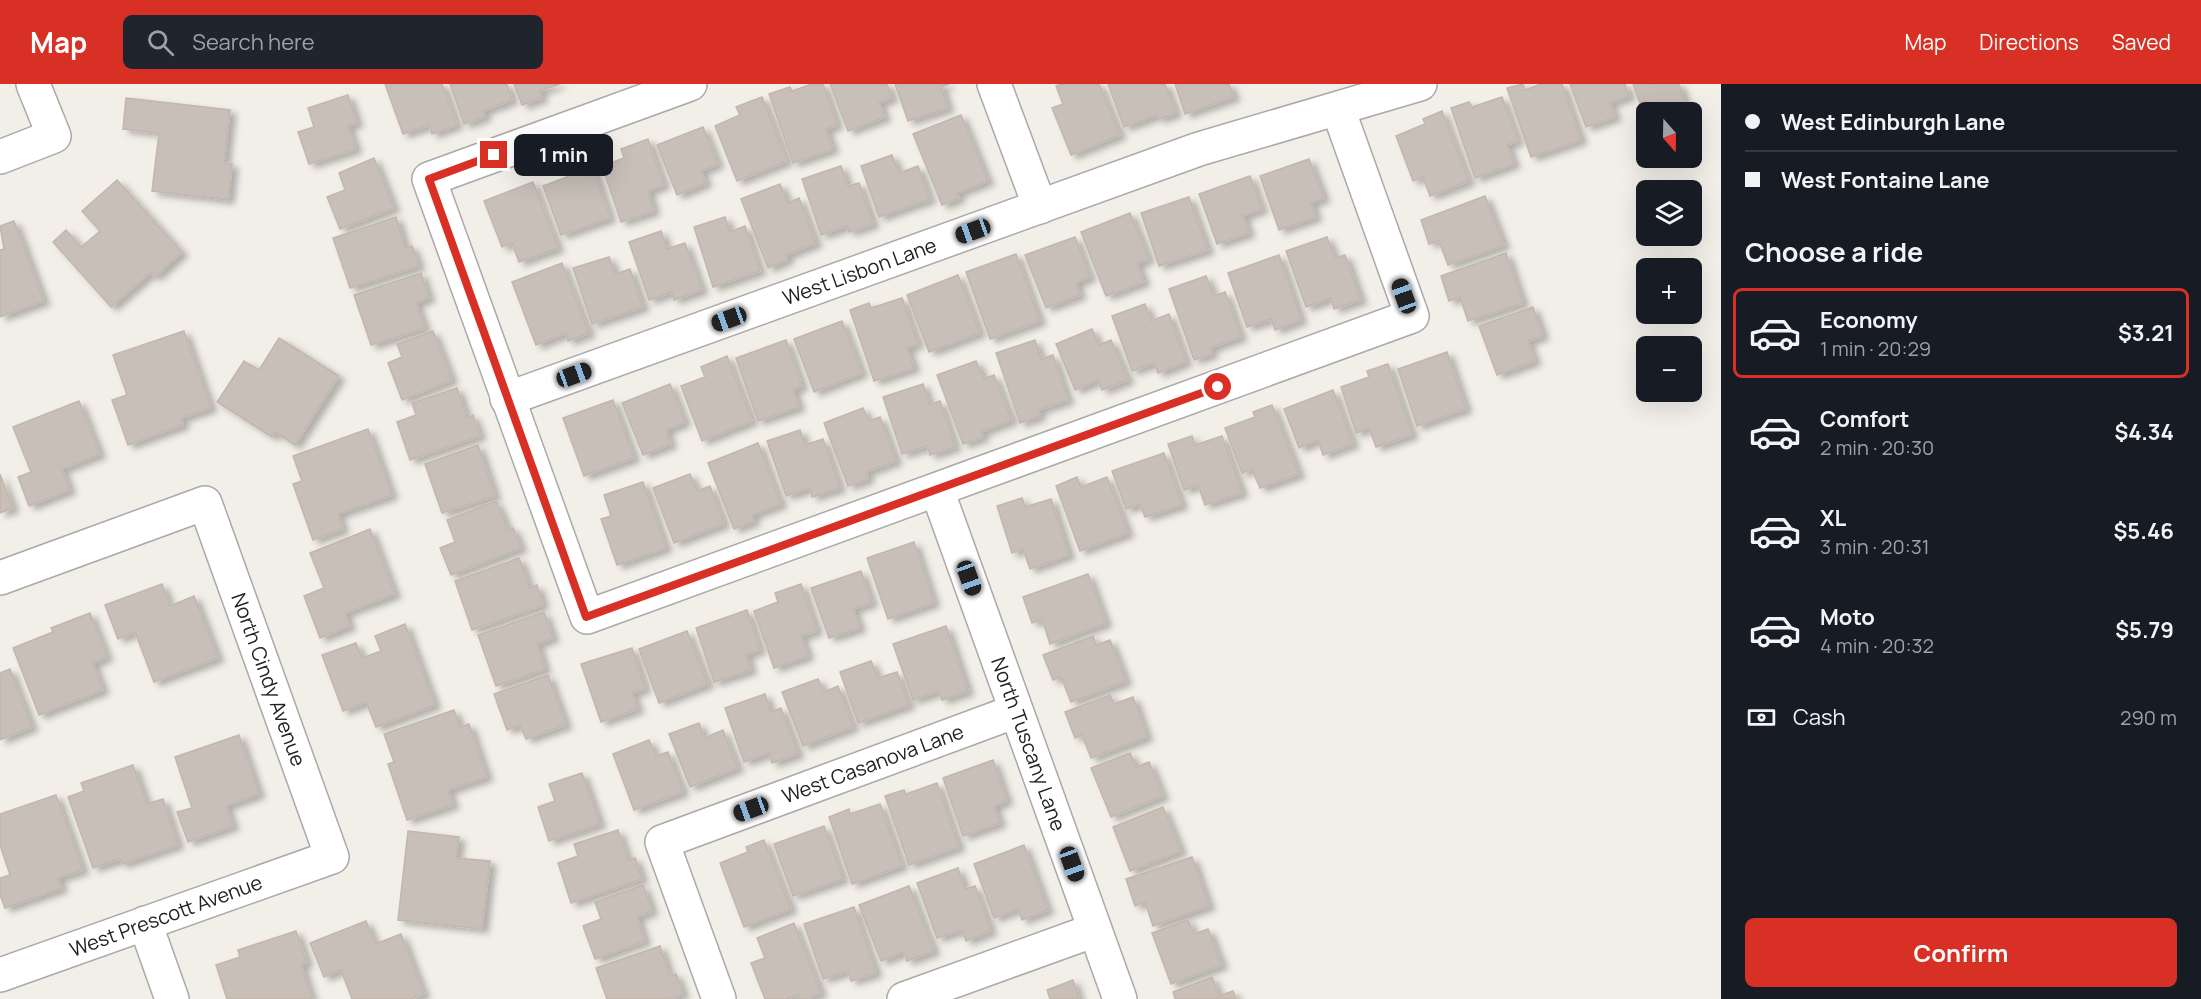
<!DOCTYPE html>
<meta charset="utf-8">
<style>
body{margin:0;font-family:Manrope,sans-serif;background:#20242c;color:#f1f3f6;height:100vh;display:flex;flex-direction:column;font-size:22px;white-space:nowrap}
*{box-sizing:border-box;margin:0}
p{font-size:20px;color:#9ea1a6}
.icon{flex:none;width:33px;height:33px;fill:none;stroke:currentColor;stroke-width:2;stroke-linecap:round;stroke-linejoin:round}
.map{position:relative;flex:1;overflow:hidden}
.panel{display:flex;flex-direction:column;background:#171b24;width:480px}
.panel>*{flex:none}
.guide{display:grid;align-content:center;height:132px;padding:0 24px;background:#171b24}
.needle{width:39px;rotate:160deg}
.buttons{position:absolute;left:1636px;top:18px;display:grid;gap:12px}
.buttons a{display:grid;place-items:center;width:66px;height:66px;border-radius:9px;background:#171b24;box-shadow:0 6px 24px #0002;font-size:30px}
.end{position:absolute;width:27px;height:27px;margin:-14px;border:8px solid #d93025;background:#fff;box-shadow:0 0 0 3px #fff}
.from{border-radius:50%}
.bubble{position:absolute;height:42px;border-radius:9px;background:#171b24;box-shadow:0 6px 24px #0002;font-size:20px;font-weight:700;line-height:42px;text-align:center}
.car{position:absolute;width:18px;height:36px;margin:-18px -9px;border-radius:8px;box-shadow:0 0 4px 2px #0007;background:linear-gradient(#222 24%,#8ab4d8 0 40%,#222 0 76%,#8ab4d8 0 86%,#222 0)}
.guide b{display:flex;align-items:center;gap:21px;height:57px;font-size:22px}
.guide b+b{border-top:2px solid #363941}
.guide i{width:15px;height:15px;background:#f1f3f6}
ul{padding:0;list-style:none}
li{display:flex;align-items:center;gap:18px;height:90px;margin:0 12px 9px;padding:0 12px;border:3px solid transparent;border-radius:9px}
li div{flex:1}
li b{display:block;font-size:22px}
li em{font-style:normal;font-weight:700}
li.active{border-color:#d93025}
li>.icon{width:54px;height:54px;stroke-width:1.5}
h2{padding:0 24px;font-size:27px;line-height:72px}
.pay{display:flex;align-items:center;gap:15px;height:66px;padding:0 24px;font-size:22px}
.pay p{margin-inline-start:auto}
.primary-button{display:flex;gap:12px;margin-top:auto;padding:12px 24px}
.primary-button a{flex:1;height:69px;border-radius:9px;background:#d93025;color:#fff;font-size:24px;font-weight:700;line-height:69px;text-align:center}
header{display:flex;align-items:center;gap:36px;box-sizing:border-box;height:84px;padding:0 30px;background:#d93025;color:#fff}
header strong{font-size:28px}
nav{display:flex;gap:33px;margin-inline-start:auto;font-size:21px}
.search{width:420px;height:54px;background:#20242c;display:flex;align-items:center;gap:15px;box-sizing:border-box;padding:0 21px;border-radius:9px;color:#9ea1a6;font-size:22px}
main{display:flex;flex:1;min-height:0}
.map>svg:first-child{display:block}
</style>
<header>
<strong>Map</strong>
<div class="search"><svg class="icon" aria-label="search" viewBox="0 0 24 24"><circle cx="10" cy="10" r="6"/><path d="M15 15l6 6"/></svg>Search here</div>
<nav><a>Map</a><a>Directions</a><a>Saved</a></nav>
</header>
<main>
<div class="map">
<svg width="1721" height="915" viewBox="0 0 1721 915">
<defs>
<filter id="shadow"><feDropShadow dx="6" dy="4" stdDeviation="3" flood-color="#0004"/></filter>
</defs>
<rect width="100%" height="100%" fill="#f2efe9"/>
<g fill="#c7bfb8" stroke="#c4b6ab" stroke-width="1.5" filter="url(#shadow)">
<polygon points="385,0 442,0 457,41 432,50 429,41 403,50"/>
<polygon points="450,0 507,0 512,16 483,27 485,33 464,40"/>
<polygon points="514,0 560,0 539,7 542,14 522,21"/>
<polygon points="812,0 823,0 837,41 826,45 833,65 793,79 769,10 790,3 792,7"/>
<polygon points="830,0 887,0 892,14 879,19 885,33 848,47"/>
<polygon points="895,0 949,0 941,3 948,24 908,37"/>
<polygon points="1061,0 1099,0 1120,51 1071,71 1052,24 1063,20 1056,2"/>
<polygon points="1108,0 1165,0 1176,29 1159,35 1157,31 1124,43"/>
<polygon points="1175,0 1229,0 1234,13 1185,30"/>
<polygon points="1523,0 1525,6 1541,0 1562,0 1581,56 1531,73 1507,4"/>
<polygon points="1570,0 1625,0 1629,12 1610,19 1615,33 1586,43"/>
<polygon points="1633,0 1679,0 1685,19 1658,28 1647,28 1645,33"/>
<polygon points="348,11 357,39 348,42 356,65 309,80 298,48 314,43 308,24"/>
<polygon points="762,13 787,77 737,97 715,42 740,31 736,23"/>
<polygon points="1502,13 1518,57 1507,61 1514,80 1475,94 1451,24 1469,18 1472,23"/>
<polygon points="126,14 230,26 224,79 232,80 228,116 152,107 159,49 123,45"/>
<polygon points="1442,27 1469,97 1430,112 1423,93 1413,97 1396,52 1425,40 1423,35"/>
<polygon points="961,31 988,97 957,109 959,114 942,121 913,50"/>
<polygon points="703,43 718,80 701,87 706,99 677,111 657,61"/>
<polygon points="648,55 664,101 648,107 654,127 621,138 602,82 624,74 621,65"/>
<polygon points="892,71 899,89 918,82 930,115 879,133 861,82"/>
<polygon points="374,74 394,124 340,145 327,113 345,106 339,89"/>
<polygon points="1309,75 1324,114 1311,119 1316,133 1279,146 1260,92"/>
<polygon points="592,80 610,134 561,151 543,102 567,93 566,89"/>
<polygon points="841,82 848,102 859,99 873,140 849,148 847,142 821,151 802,95"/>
<polygon points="1250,92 1262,125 1243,132 1249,149 1217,160 1199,110"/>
<polygon points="117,96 182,168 155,193 151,188 111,223 53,158 66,146 81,163 100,147 82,127"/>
<polygon points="533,98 558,164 519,178 512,159 502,163 484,117"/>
<polygon points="780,100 788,119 799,114 816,159 786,171 787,176 768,184 741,115"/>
<polygon points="1485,112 1504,161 1448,181 1439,157 1429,160 1421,136"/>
<polygon points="1189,113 1208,166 1159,182 1141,129"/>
<polygon points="1130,129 1149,175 1137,179 1144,198 1106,212 1081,148"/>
<polygon points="396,133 405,163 412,162 419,182 350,204 333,154"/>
<polygon points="725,133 730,148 745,142 760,187 713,203 694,143"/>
<polygon points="14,137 44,217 0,233 0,166 4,165 0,142"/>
<polygon points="661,147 667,165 685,159 702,206 674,216 672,208 649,216 629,158"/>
<polygon points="1075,153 1090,193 1076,199 1080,211 1046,224 1025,171"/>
<polygon points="1327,153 1335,174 1345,171 1361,216 1334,225 1331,214 1306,223 1286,167"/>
<polygon points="1506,169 1523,219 1468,237 1460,213 1449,217 1441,192"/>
<polygon points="1016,170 1040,237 990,255 966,188"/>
<polygon points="1279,171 1301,236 1275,246 1271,235 1247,243 1228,189"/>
<polygon points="609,173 615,190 630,185 643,223 592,240 573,184"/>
<polygon points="562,179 589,249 568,257 566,249 536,261 512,198"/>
<polygon points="421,189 429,214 416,219 425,244 371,261 354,211"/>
<polygon points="958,191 980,249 929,268 907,211"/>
<polygon points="1206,192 1214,212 1225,208 1241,253 1210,264 1212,270 1194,276 1169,205"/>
<polygon points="902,214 918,260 907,264 914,284 874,297 850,226 869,219 871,224"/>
<polygon points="1145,220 1151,237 1169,230 1186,278 1158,289 1154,279 1132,287 1112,232"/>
<polygon points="1533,223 1543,252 1528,257 1535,277 1497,291 1479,242"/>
<polygon points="842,237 862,289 814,308 794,255"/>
<polygon points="1092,245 1099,261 1111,256 1128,296 1102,306 1098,296 1075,306 1056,260"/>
<polygon points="184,247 211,324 181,334 183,341 128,361 112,316 127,311 113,271"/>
<polygon points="433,247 452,296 402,316 388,279 402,273 397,260"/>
<polygon points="279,254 339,292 295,361 275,348 272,353 217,318 244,277 259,286"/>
<polygon points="786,256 802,302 793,306 799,323 758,337 736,274"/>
<polygon points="1035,256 1041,275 1053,271 1068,316 1038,326 1040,332 1020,339 996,269"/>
<polygon points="1447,268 1466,325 1417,342 1398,285"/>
<polygon points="727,272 752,337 702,357 681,302 705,293 701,283"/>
<polygon points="976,277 984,295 994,291 1012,336 981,348 983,353 963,360 937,291"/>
<polygon points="1388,280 1412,351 1376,363 1369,344 1356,349 1341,303 1369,293 1367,287"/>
<polygon points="670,300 685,338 666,346 671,360 643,371 622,319"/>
<polygon points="923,300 930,321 940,317 955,363 930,371 927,362 902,370 883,313"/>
<polygon points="457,304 467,334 473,331 480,352 410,376 397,338 416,331 412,319"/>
<polygon points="1333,306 1353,360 1323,371 1318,356 1299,364 1284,325"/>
<polygon points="613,316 634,374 584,392 563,334"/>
<polygon points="79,317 100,370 62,385 70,406 29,422 18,393 31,388 13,343"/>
<polygon points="1272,321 1299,390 1260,404 1252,385 1242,389 1225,344 1255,333 1253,328"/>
<polygon points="863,324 869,337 880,333 896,377 866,388 868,395 848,402 824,339"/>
<polygon points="368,345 392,411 338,430 343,445 313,456 293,400 302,397 293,372"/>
<polygon points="800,346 805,361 823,355 840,404 812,413 810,404 786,412 767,357"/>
<polygon points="1192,352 1195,361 1222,352 1242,409 1205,421 1198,401 1184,406 1168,360"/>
<polygon points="758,359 781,420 752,431 754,437 734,445 708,379"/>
<polygon points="478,361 495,412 442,429 425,380"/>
<polygon points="1164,369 1182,421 1145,433 1140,420 1126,425 1112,387"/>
<polygon points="0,390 13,424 0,429"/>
<polygon points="690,390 697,407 710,402 724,440 674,459 653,404"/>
<polygon points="1077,393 1081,403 1107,393 1128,449 1080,467 1056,402"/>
<polygon points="643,398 666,464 617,481 601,435 611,432 604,411"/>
<polygon points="1022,414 1025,423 1051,415 1069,471 1030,485 1023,465 1012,469 997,422"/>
<polygon points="496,417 508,446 513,444 521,464 451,491 440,464 455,458 447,436"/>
<polygon points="370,445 395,510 345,529 350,542 320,554 304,512 324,504 310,469"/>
<polygon points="914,458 934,519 888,535 867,474"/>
<polygon points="519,474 530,504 537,501 543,521 472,546 455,497"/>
<polygon points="861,487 872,519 853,525 860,544 829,554 811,504"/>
<polygon points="1088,490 1106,539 1050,560 1042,535 1032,539 1023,513"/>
<polygon points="162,500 170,522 194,512 218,574 154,598 135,548 118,555 105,521"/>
<polygon points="801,500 817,547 801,552 808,572 774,584 754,527 778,518 775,509"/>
<polygon points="747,526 760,566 746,571 751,586 714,598 696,544"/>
<polygon points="544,528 553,554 537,560 545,585 496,602 478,551"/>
<polygon points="90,529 107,573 93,579 103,606 39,631 13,564 53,548 51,544"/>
<polygon points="405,540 435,621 376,643 366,618 343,627 322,571 356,559 362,574 381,567 375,552"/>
<polygon points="946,542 968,607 942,616 939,607 913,616 893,560"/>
<polygon points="687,547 708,600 659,619 639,565"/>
<polygon points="1093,552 1096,561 1110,556 1126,597 1071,618 1061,593 1053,596 1043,571"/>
<polygon points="632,564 645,605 632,609 638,625 601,638 581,580"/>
<polygon points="871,577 878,594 897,588 909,621 858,639 840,588"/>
<polygon points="10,585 32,643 0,656 0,589"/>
<polygon points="548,591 566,641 526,655 520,641 507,646 494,610"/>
<polygon points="818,595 824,608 838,602 853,643 803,662 782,608"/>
<polygon points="765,610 771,628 781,624 798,670 772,679 769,669 744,678 725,624"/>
<polygon points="1110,611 1114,620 1133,613 1147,653 1091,674 1082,651 1075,654 1065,628"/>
<polygon points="454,626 460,643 469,640 487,693 448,706 453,721 407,736 388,680 394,678 384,650"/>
<polygon points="699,639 704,654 723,646 738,684 690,703 669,650"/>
<polygon points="239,651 259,710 226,722 233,742 188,758 177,728 192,724 175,673"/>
<polygon points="649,656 656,672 668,668 683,708 634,726 613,670"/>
<polygon points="1130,669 1136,683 1149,678 1163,712 1111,733 1091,684"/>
<polygon points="993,676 1007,717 994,722 1000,739 963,752 943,694"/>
<polygon points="133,681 147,720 163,715 178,761 122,780 120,775 93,784 68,713 84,707 81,699"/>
<polygon points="582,689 600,740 549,757 538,723 555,717 549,700"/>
<polygon points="937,699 959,763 909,781 885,712 904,706 906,710"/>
<polygon points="56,711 83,786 58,794 62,804 5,824 0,811 0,794 10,791 0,761 0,730"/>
<polygon points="880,720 902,782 852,800 829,733 849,725 850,730"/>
<polygon points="1163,723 1181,767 1130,787 1113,743"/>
<polygon points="824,742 843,795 793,812 774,760"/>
<polygon points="618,746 628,776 635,774 642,795 571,819 558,779 578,772 574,760"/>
<polygon points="408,747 459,753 456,774 490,777 482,845 398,836"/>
<polygon points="764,756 791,825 744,843 720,779 748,768 746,763"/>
<polygon points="1024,761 1048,826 1022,836 1018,825 994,834 974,780"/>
<polygon points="1192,773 1209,822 1153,842 1145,818 1135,822 1126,795"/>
<polygon points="958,784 965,805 975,802 991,847 966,857 962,846 937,854 917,799"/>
<polygon points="643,801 652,827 637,833 645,857 595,875 583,842 601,835 595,818"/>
<polygon points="909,802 934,867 907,877 904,868 881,877 859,821"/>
<polygon points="854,823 876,889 851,897 848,887 823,895 804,840"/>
<polygon points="1188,836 1194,850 1208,845 1222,881 1171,900 1152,849"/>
<polygon points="366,837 375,860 401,850 424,910 411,915 352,915 341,886 324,893 310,859"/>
<polygon points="794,839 821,909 806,915 799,915 798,911 787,915 765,915 751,879 765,874 757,854"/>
<polygon points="296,847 307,879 301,881 312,915 227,915 216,881 240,873 238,866"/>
<polygon points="660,862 670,892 676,890 683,910 670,915 607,915 596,884"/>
<polygon points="1212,893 1219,912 1233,907 1236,915 1175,915 1173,908"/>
<polygon points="1073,896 1079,915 1050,915 1047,906"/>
</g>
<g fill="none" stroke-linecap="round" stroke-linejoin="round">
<defs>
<g id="street">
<polyline points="690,0 429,95 587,533 1412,232 1338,25"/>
<polyline points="994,0 1040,123"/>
<polyline points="0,73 54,52 33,0"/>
<path id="s1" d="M507 315 1199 65 1420 0"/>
<path id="s2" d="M937 406 1120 915"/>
<path id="s3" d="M0 494 205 419 332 773 0 891"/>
<polyline points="145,839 172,915"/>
<path id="s4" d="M719 915 662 758 1016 627"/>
<polyline points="904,915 1095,846"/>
</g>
</defs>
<use href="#street" stroke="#a9a9a9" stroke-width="36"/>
<use href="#street" stroke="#fff" stroke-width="33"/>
</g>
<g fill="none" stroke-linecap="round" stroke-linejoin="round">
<polyline stroke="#d93025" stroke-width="8" points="494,71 429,95 586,533 1218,303"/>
</g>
<g text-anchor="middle" stroke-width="5" stroke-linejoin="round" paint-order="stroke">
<g font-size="20" fill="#222" stroke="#fff">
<text dy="7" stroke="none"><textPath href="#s1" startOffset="375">West Lisbon Lane</textPath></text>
<text dy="7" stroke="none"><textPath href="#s3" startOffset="406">North Cindy Avenue</textPath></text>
<text dy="7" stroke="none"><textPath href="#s2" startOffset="270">North Tuscany Lane</textPath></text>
<text dy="7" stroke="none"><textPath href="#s4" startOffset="392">West Casanova Lane</textPath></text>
<text transform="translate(166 832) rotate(-20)" y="7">West Prescott Avenue</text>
</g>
</g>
</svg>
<div class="buttons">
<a><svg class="needle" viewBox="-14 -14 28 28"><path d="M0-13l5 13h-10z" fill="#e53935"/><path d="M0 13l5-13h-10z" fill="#9ea1a6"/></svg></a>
<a><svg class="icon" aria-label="layers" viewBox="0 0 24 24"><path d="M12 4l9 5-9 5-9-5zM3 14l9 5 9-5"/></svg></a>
<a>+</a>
<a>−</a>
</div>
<i class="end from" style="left:1218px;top:303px"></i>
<i class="end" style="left:494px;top:71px"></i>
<div class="bubble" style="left:514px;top:50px;width:99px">1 min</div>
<i class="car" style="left:973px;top:147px;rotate:250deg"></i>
<i class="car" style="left:1404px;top:212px;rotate:340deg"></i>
<i class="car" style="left:729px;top:235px;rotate:250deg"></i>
<i class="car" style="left:574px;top:291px;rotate:70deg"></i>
<i class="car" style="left:969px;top:494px;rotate:160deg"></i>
<i class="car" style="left:751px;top:725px;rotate:250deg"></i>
<i class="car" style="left:1072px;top:780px;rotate:160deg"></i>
</div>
<section class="panel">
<div class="guide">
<b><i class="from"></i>West Edinburgh Lane</b>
<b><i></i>West Fontaine Lane</b>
</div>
<h2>Choose a ride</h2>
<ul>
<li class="active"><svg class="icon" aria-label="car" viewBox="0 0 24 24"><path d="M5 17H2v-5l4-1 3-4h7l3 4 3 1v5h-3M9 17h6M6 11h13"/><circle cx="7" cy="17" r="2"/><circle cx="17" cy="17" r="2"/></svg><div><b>Economy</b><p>1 min · 20:29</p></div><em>$3.21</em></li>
<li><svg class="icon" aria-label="car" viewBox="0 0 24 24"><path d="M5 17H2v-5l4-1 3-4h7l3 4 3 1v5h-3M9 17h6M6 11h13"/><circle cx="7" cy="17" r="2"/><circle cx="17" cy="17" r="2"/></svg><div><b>Comfort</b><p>2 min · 20:30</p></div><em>$4.34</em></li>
<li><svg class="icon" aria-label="car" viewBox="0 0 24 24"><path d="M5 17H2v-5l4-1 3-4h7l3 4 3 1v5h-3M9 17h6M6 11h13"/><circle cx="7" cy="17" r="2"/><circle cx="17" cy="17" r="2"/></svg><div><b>XL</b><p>3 min · 20:31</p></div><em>$5.46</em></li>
<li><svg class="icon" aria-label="car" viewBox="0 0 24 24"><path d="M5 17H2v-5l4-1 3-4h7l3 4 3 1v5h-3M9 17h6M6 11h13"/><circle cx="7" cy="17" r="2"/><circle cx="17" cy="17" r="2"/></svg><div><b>Moto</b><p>4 min · 20:32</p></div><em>$5.79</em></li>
</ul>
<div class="pay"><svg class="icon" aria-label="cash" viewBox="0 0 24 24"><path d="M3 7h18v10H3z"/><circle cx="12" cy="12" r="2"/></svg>Cash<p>290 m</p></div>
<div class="primary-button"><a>Confirm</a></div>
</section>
</main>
